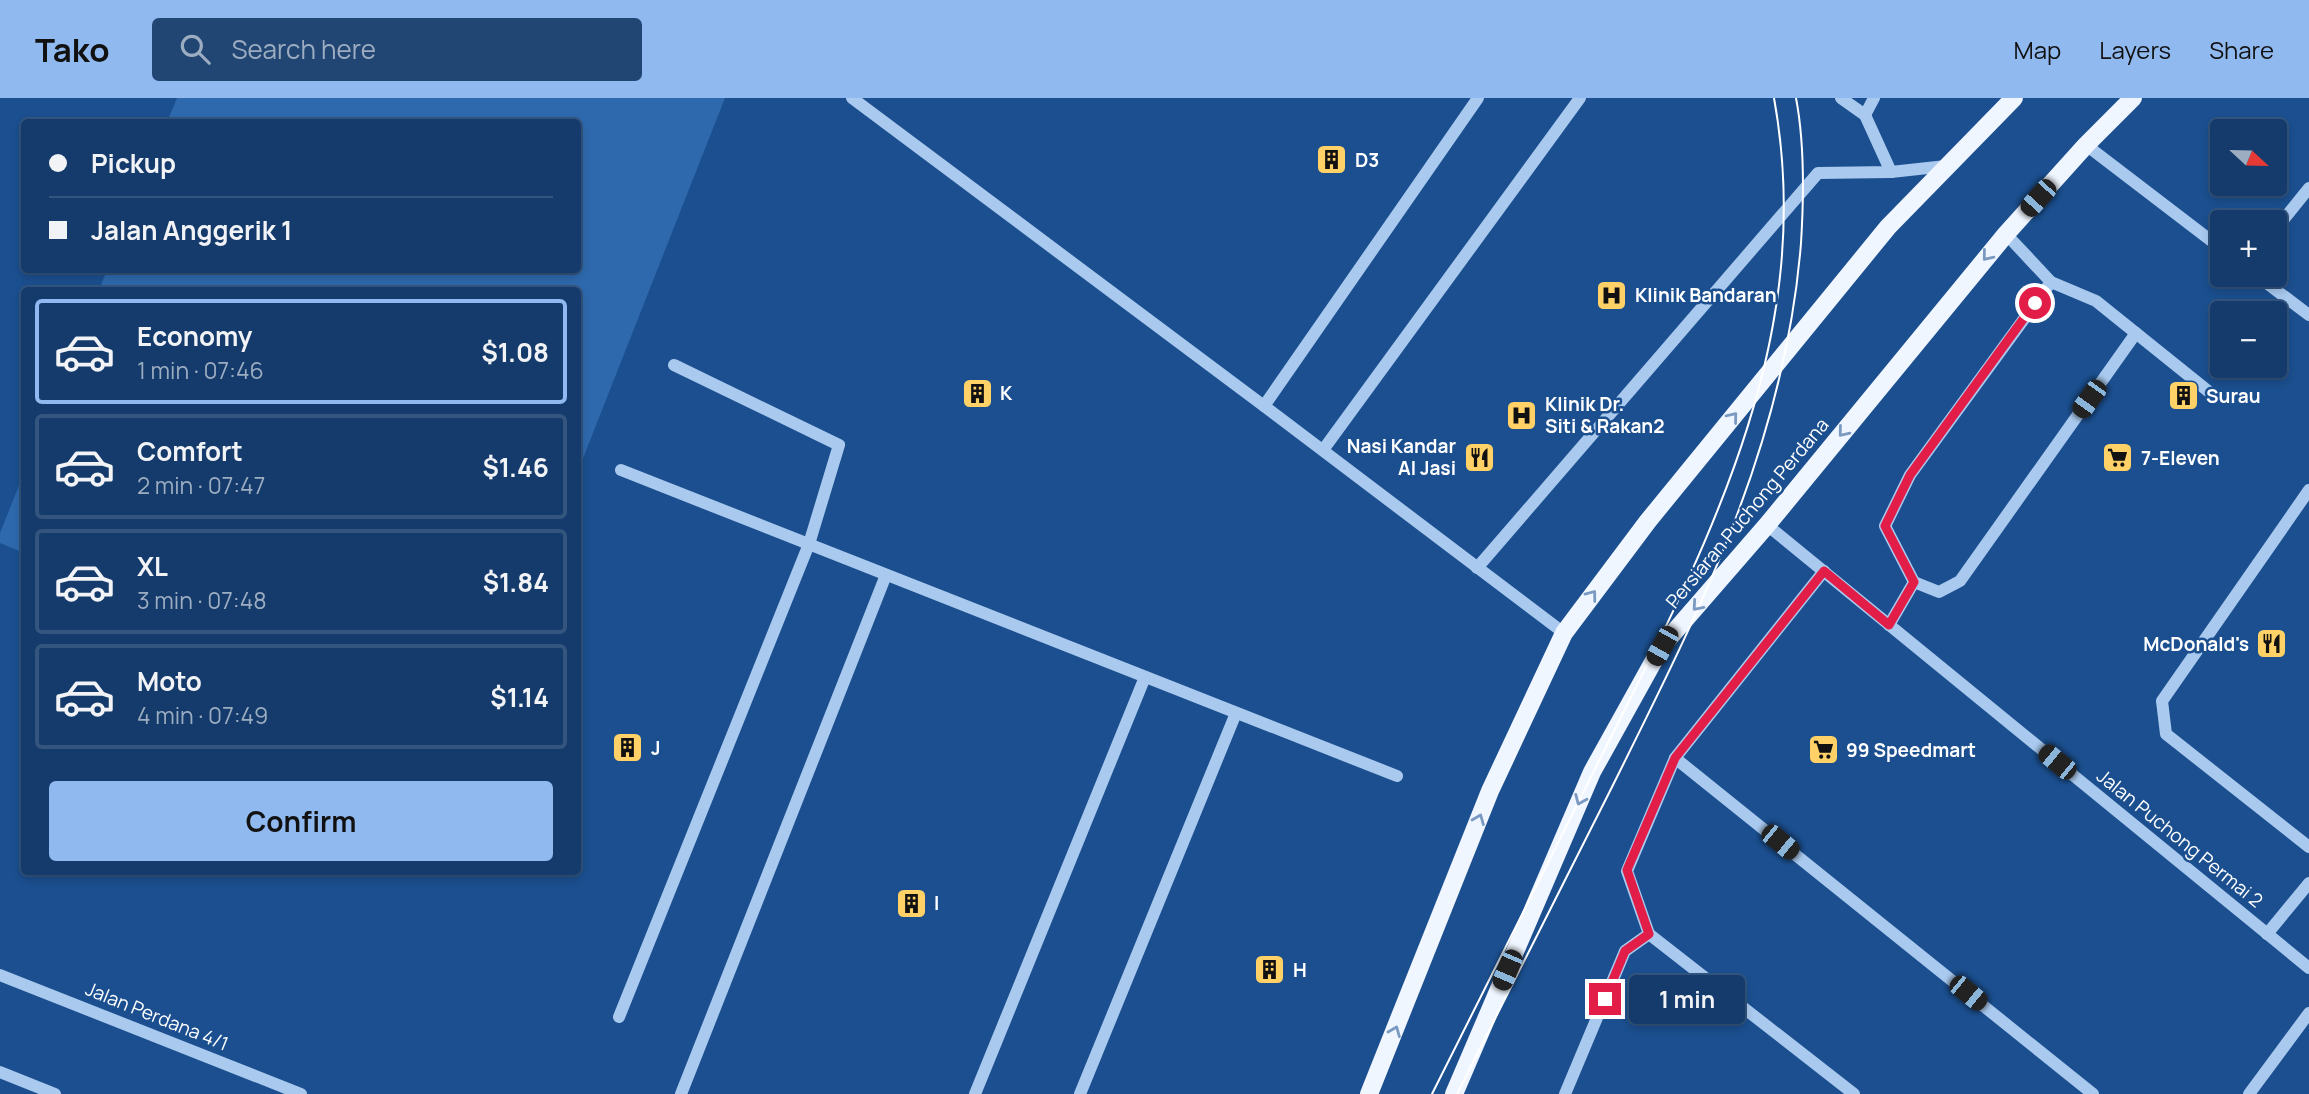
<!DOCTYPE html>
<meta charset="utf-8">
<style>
body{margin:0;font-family:Manrope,sans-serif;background:#214673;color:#f1f3f6;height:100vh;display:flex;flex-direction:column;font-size:26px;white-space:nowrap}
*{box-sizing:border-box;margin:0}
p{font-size:23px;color:#9dadc1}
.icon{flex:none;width:38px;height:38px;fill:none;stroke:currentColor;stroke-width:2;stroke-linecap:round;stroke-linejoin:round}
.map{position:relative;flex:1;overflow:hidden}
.panel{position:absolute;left:21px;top:189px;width:560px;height:588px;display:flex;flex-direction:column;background:#143b6b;border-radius:7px;box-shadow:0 4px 10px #0003,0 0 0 2px #33557e}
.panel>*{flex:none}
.banner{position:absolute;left:21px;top:21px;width:560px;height:154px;border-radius:7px;box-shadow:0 4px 10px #0003,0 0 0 2px #33557e;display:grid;align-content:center;height:154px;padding:0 28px;background:#143b6b}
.needle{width:46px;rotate:112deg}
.fabs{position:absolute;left:2210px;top:21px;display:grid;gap:14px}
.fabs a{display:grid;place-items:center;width:77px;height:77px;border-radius:7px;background:#143b6b;box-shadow:0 4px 10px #0003,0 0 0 2px #33557e;font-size:35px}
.end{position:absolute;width:32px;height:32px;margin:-16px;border:9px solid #e11d48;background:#fff;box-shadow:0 0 0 4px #fff}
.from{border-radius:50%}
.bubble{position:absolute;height:49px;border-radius:7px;background:#143b6b;box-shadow:0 4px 10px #0003,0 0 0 2px #33557e;font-size:23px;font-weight:700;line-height:49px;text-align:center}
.car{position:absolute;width:21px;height:42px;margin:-21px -10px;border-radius:9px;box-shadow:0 0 5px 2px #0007;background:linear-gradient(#222 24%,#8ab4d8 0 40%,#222 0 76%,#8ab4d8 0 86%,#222 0)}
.banner b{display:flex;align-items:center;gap:24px;height:66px;font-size:26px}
.banner b+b{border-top:2px solid #33557e}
.banner i{width:18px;height:18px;background:#f1f3f6}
ul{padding:12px 0 0;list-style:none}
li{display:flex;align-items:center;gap:21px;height:105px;margin:0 14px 10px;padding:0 14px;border:4px solid #33557e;border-radius:7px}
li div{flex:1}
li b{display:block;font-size:26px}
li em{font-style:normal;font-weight:700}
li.on{border-color:#90b9f0}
li>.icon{width:63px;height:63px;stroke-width:1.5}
.primary-button{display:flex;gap:14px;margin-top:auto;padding:14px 28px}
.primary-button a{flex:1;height:80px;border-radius:7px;background:#90b9f0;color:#111;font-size:28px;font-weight:700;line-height:80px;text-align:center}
header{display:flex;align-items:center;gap:42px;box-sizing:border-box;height:98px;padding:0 35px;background:#90b9f0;color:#111}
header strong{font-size:33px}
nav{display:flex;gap:38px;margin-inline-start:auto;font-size:24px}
.search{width:490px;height:63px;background:#214673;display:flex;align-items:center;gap:18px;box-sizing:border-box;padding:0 24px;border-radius:7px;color:#9dadc1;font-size:26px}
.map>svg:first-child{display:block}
</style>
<header>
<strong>Tako</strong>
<div class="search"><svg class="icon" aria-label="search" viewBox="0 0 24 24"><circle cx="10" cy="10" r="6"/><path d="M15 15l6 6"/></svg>Search here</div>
<nav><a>Map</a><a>Layers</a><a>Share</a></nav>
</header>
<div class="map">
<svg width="2309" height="996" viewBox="0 0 2309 996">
<rect width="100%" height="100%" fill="#1b4f8f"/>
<g fill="#2e69ad">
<polygon points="177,0 725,0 578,373 578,192 99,192 107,172 578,172 578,24 167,24"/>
<polygon points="24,375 24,455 0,445 0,435"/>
</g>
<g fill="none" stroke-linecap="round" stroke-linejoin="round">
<g stroke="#a9c9ee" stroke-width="12">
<polyline points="852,0 1264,308 1478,0"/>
<polyline points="1841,0 1865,17 1891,74"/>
<polyline points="1865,17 1874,0"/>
<polyline points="2086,47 2222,151"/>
<polyline points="2275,132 2309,90"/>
<polyline points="2006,136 2051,184 2096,203 2208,293"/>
<polyline points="2256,177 2309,217"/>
<polyline points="1264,308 1564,535"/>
<polyline points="1323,352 1580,0"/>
<polyline points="621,372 1397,678"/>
<polyline points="2309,392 2162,603 2166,636 2309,749"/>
<polyline points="1767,427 2309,870"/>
<polyline points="1477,470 1818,75 1891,74 1946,68"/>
<polyline points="1824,473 1675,660 2093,996"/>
<polyline points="1914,484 1885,428 1910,377 2051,184"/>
<polyline points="1889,527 1914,484 1939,494 1960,483 2136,235"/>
<polyline points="1649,836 1854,996"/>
<polyline points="1649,836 1627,773 1675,660"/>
<polyline points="2267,836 2309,785"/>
<polyline points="0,877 301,996"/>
<polyline points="619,919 809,446 839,347 674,267"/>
<polyline points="0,974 55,996"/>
<polyline points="681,996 886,477"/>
<polyline points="975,996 1145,579"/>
<polyline points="1080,996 1236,615"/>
<polyline points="1565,996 1625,853 1649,836"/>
<polyline points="2249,996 2309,915"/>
</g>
<g stroke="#f0f6ff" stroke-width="18">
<polyline points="1369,996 1490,693 1564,535 1648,423 1888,129 2014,0"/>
<polyline points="1454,996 1592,674 1662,548 1767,427 2006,136 2086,47 2133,0"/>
</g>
<g stroke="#fff" stroke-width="2">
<path d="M1432 996C1488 884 1545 771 1601 659 1706 450 1818 242 1774 0"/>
<path d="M1457 996C1509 894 1560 791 1612 689 1700 512 1785 346 1801 145 1804 97 1805 47 1796 0"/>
</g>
</g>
<defs><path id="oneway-chevron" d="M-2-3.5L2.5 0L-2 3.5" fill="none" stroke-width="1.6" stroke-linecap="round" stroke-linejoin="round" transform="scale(1.75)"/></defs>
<g stroke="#7b9ac1">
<use href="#oneway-chevron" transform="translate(1987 158) rotate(129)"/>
<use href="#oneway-chevron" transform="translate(1733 319) rotate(-51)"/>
<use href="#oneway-chevron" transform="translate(1843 334) rotate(129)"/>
<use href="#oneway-chevron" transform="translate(1592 497) rotate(-53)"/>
<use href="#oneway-chevron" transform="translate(1697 508) rotate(131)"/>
<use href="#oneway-chevron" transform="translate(1580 702) rotate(113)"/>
<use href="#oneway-chevron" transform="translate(1479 721) rotate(-68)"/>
<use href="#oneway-chevron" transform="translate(1395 933) rotate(-68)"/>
</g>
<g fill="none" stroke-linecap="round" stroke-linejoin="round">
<polyline stroke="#e11d48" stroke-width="9" points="1605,901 1625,853 1649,836 1627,772 1675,660 1824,473 1889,527 1914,484 1885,428 1910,377 2035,205"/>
</g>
<defs>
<symbol id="building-square" viewBox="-11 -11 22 22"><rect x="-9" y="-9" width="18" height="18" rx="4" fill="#ffd166" stroke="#1b4f8f"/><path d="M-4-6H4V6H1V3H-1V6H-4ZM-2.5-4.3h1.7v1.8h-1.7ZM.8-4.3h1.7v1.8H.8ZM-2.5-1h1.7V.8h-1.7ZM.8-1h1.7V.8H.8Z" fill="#111"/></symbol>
<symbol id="hospital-square" viewBox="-11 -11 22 22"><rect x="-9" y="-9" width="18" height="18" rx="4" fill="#ffd166" stroke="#1b4f8f"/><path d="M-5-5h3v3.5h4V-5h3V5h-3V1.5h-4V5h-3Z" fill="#111"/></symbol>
<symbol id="restaurant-square" viewBox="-11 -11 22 22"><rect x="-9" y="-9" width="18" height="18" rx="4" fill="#ffd166" stroke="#1b4f8f"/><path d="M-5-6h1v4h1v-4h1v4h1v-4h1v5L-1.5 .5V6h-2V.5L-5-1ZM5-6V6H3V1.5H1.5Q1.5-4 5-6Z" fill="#111"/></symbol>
<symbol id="supermarket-square" viewBox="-11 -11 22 22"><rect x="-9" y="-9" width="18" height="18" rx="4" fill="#ffd166" stroke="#1b4f8f"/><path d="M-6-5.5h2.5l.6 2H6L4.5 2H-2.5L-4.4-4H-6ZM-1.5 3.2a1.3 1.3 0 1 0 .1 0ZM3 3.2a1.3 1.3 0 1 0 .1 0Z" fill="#111"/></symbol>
</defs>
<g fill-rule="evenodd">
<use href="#building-square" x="1314" y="44" width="35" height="35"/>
<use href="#hospital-square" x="1594" y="180" width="35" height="35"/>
<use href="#building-square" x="960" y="278" width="35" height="35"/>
<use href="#building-square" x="2166" y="280" width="35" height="35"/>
<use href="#hospital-square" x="1504" y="300" width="35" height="35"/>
<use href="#restaurant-square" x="1462" y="342" width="35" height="35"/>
<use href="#supermarket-square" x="2100" y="342" width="35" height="35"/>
<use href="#restaurant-square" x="2254" y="528" width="35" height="35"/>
<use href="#building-square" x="610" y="632" width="35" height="35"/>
<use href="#supermarket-square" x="1806" y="634" width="35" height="35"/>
<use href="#building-square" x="894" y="788" width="35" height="35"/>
<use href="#building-square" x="1252" y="854" width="35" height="35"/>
</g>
<g text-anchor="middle" stroke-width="5" stroke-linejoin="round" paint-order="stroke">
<g font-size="19" font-weight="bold" fill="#fff" stroke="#1b4f8f" text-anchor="start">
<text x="1355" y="69">D3</text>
<text x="1635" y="204">Klinik Bandaran</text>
<text x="1000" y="302">K</text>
<text x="2206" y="305">Surau</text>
<text x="1545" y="313">Klinik Dr.<tspan x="1545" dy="22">Siti &amp; Rakan2</tspan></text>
<text x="1456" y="355" text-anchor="end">Nasi Kandar<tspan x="1456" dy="22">Al Jasi</tspan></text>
<text x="2141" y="367">7-Eleven</text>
<text x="2249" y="553" text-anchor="end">McDonald's</text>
<text x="651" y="657">J</text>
<text x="1846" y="659">99 Speedmart</text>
<text x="934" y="812">I</text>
<text x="1293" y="879">H</text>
</g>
<g font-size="19" fill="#fff" stroke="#1b4f8f">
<text transform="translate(1747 415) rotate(-50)" y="7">Persiaran Puchong Perdana</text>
<text transform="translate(2180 740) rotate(39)" y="7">Jalan Puchong Permai 2</text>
<text transform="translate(157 918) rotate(22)" y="7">Jalan Perdana 4/1</text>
</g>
</g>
</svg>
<div class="fabs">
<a><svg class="needle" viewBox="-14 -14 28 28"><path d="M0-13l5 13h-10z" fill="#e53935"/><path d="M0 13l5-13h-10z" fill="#9dadc1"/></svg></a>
<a>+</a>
<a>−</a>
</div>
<i class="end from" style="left:2035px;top:205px"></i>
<i class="end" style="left:1605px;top:901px"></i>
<div class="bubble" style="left:1629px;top:877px;width:116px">1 min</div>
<i class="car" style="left:2038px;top:100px;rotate:222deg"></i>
<i class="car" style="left:2089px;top:301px;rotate:216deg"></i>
<i class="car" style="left:1662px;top:548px;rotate:209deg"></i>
<i class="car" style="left:2057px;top:664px;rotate:309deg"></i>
<i class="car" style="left:1780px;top:744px;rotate:129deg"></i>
<i class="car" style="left:1507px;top:872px;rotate:203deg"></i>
<i class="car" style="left:1968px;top:895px;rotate:129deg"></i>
<div class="banner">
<b><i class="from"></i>Pickup</b>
<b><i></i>Jalan Anggerik 1</b>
</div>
<section class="panel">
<ul>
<li class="on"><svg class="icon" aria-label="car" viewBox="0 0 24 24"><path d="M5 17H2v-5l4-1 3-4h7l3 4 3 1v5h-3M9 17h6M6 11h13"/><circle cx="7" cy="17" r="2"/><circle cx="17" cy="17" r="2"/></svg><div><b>Economy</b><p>1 min · 07:46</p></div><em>$1.08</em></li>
<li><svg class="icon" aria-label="car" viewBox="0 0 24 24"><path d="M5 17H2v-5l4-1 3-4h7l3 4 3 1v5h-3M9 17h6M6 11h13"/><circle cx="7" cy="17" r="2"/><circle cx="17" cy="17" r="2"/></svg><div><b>Comfort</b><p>2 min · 07:47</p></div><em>$1.46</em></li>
<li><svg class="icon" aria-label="car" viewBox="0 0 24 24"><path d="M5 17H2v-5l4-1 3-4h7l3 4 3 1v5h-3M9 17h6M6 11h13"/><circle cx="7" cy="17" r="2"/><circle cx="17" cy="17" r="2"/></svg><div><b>XL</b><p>3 min · 07:48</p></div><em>$1.84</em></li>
<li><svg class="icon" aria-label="car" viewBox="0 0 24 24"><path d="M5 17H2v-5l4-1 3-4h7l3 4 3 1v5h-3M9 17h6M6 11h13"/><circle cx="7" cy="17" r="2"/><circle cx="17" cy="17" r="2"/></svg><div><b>Moto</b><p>4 min · 07:49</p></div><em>$1.14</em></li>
</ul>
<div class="primary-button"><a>Confirm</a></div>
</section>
</div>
